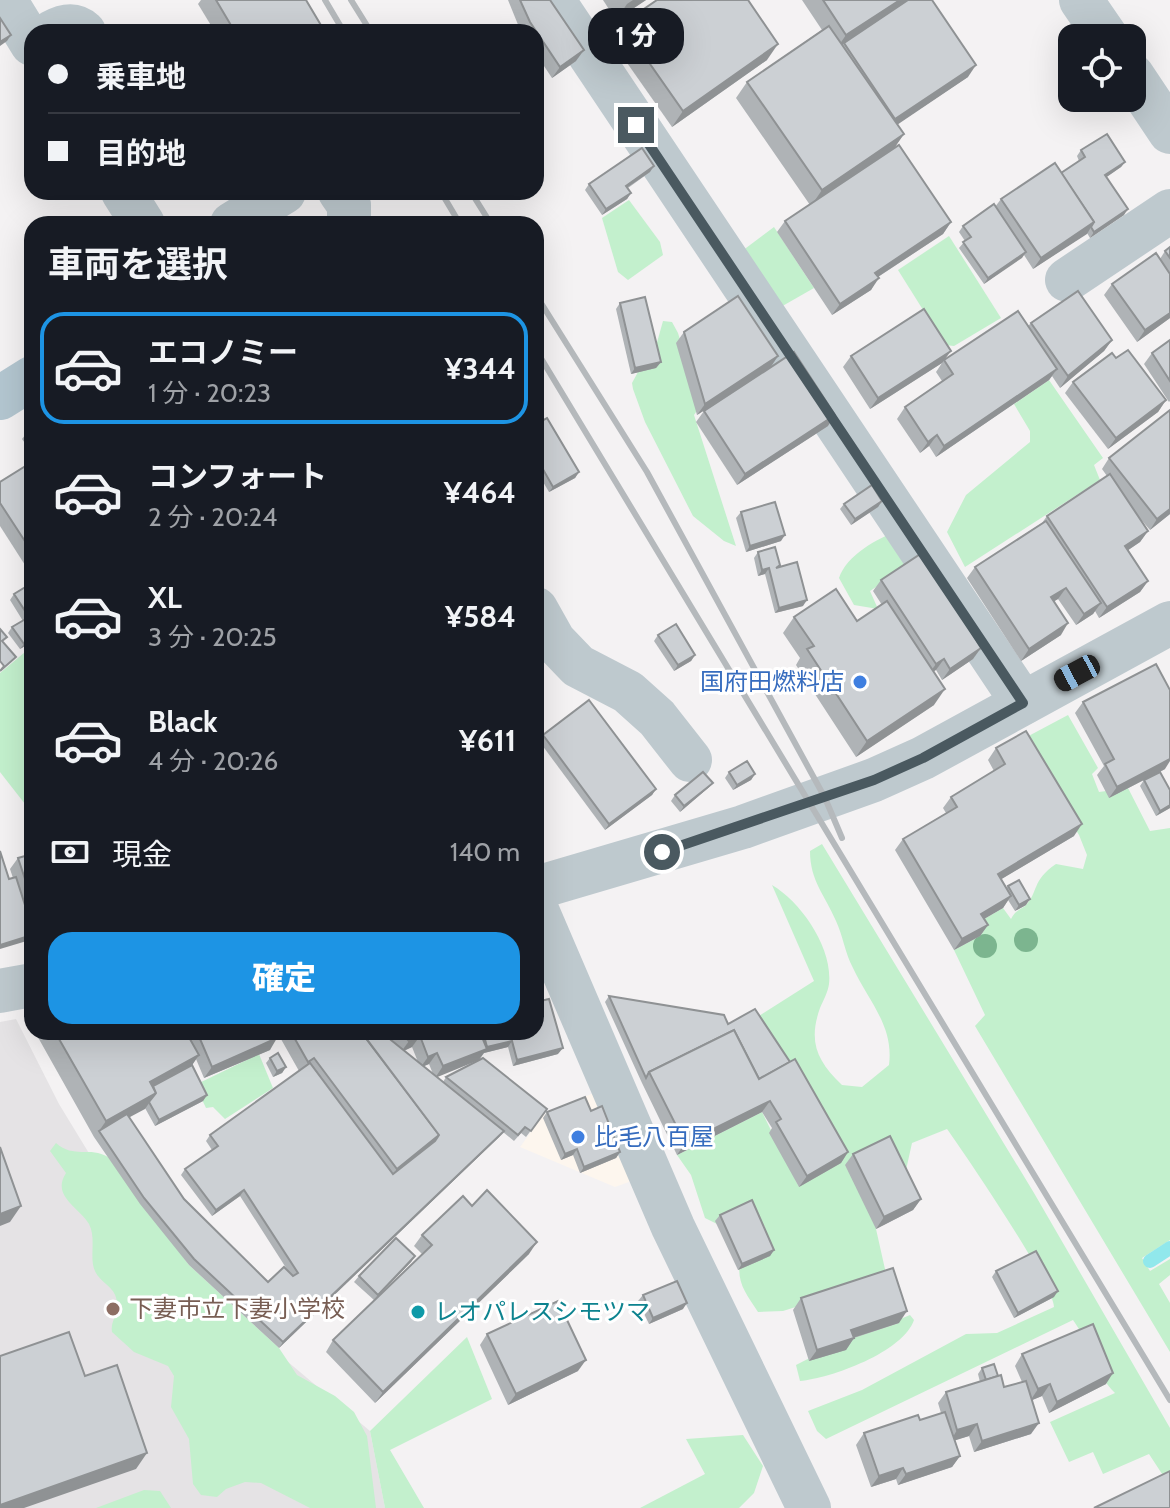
<!DOCTYPE html>
<html lang="ja">
<meta charset="utf-8">
<style>
body{margin:0;font-family:Cabin,"Noto Sans JP",sans-serif;background:#20242c;color:#f1f3f6;height:100vh;display:flex;flex-direction:column;font-size:30px;white-space:nowrap}
*{box-sizing:border-box;margin:0}
p{font-size:26px;color:#9ea1a6}
.icon{flex:none;width:44px;height:44px;fill:none;stroke:currentColor;stroke-width:2;stroke-linecap:round;stroke-linejoin:round}
.map{position:relative;flex:1;overflow:hidden}
.sheet{position:absolute;left:24px;top:216px;width:520px;height:824px;display:flex;flex-direction:column;background:#171b24;border-radius:24px;box-shadow:0 8px 32px #0002}
.sheet>*{flex:none}
.guide{position:absolute;left:24px;top:24px;width:520px;height:176px;border-radius:24px;box-shadow:0 8px 32px #0002;display:grid;align-content:center;height:176px;padding:0 24px;background:#171b24}
.tools{position:absolute;left:1058px;top:24px;display:grid;gap:16px}
.tools a{display:grid;place-items:center;width:88px;height:88px;border-radius:16px;background:#171b24;box-shadow:0 8px 32px #0002;font-size:40px}
.end{position:absolute;width:36px;height:36px;margin:-18px;border:10px solid #4a5960;background:#fff;box-shadow:0 0 0 4px #fff}
.from{border-radius:50%}
.bubble{position:absolute;height:56px;border-radius:24px;background:#171b24;box-shadow:0 8px 32px #0002;font-size:26px;font-weight:800;line-height:56px;text-align:center}
.car{position:absolute;width:24px;height:48px;margin:-24px -12px;border-radius:10px;box-shadow:0 0 6px 2px #0007;background:linear-gradient(#222 24%,#8ab4d8 0 40%,#222 0 76%,#8ab4d8 0 86%,#222 0)}
.guide b{display:flex;align-items:center;gap:28px;height:76px;font-size:30px}
.guide b+b{border-top:2px solid #363941}
.guide i{width:20px;height:20px;background:#f1f3f6}
ul{padding:0;list-style:none}
li{display:flex;align-items:center;gap:24px;height:112px;margin:0 16px 12px;padding:0 8px;border:4px solid transparent;border-radius:24px}
li div{flex:1}
li b{display:block;font-size:30px}
li em{font-style:normal;font-weight:800}
li.active{border-color:#1d94e4}
li>.icon{width:72px;height:72px;stroke-width:1.5}
h2{padding:0 24px;font-size:36px;line-height:96px}
.pay{display:flex;align-items:center;gap:20px;height:88px;padding:0 24px;font-size:30px}
.pay p{margin-inline-start:auto}
.primary-button{display:flex;gap:16px;margin-top:auto;padding:16px 24px}
.primary-button a{flex:1;height:92px;border-radius:24px;background:#1d94e4;color:#fff;font-size:32px;font-weight:800;line-height:92px;text-align:center}
.map>svg:first-child{display:block}
</style>
<div class="map">
<svg width="1170" height="1508" viewBox="0 0 1170 1508">
<rect width="100%" height="100%" fill="#f4f2f3"/>
<polygon fill="#fdf6ee" points="612,1085 651,1174 615,1187 520,1147 543,1115"/>
<polygon fill="#e5e3e5" points="16,1019 59,1104 140,1237 370,1431 385,1508 0,1508 0,1022"/>
<g fill="#c3f0cd">
<polygon points="629,200 660,242 663,255 628,280 618,272 602,218"/>
<polygon points="774,227 814,288 779,308 742,251"/>
<polygon points="949,236 1001,318 954,346 945,345 898,270"/>
<polygon points="663,321 672,322 678,333 700,406 694,415 736,546 724,541 693,516 645,422 633,389 632,383 644,361 656,346"/>
<polygon points="1049,380 1103,458 1094,465 1100,480 965,567 947,532 966,495 1030,442 1030,431 1014,404"/>
<path d="M898 531 915 561 870 591 878 609 854 605 839 578C847 555 876 539 898 531Z"/>
<polygon points="31,647 32,648 32,813 0,772 0,673"/>
<path d="M1068 715 1098 768 1092 774 1099 792 1128 788 1150 831 1170 828V1240L1142 1258 1150 1271 1170 1259V1275L1159 1284 1170 1303V1352L975 1026 985 1015 954 950 980 936 974 925 1003 908 1011 919C1015 911 1018 911 1025 906 1039 892 1031 881 1056 864L1083 869 1087 855 1079 835 1021 740Z"/>
<path d="M822 844 1034 1193 1170 1428V1478L1166 1480 1149 1454 1103 1474 1093 1452 1069 1462 1050 1422 1115 1393C1095 1374 1090 1343 1073 1320L826 1439 817 1431 808 1411 862 1390 966 1334 997 1333 1054 1307C1054 1285 965 1154 947 1129L912 1143 902 1188 876 1229 887 1278 783 1311 758 1312C745 1292 735 1281 741 1256L763 1240 765 1227 759 1219 717 1224 705 1218 691 1175 677 1155 762 1112 799 1187 754 1019 814 981 772 885C801 902 833 948 829 984 828 992 823 1001 820 1008 808 1042 817 1061 842 1085L862 1087 889 1065C894 1026 869 1002 853 968 845 953 843 936 836 921 825 895 810 881 810 851Z"/>
<polygon points="259,1054 273,1088 225,1119 213,1107 206,1108 195,1085"/>
<path d="M56 1143C74 1159 90 1146 108 1157L189 1265 279 1348 297 1375 335 1396 354 1412 367 1436 376 1508H310L261 1483 245 1482 226 1489 217 1497 201 1495 193 1484 189 1439 171 1407 174 1376 168 1366 134 1352 112 1332C110 1321 119 1314 117 1303 116 1287 103 1285 96 1273 88 1260 97 1239 89 1224 79 1207 51 1196 66 1173L50 1151Z"/>
<path d="M910 1315 914 1320C903 1352 832 1378 800 1381L796 1365 843 1341 899 1323 898 1320Z"/>
<polygon points="467,1337 492,1399 390,1450 424,1508 385,1508 370,1431"/>
<polygon points="743,1435 763,1466 754,1493 739,1508 640,1508 705,1474 686,1439"/>
<polygon points="144,1490 160,1491 171,1508 96,1508"/>
</g>
<g fill="none" stroke-linecap="round" stroke-linejoin="round">
<polyline stroke="#91e8ec" stroke-width="14" points="1150,1261 1170,1248"/>
<g stroke="#bec9ce" stroke-width="44">
<polyline points="5,0 32,44"/>
<polyline points="553,0 1023,703"/>
<polyline points="1081,0 1107,38"/>
<path d="M52 32C63 26 74 23 84 32"/>
<polyline points="1132,75 1170,132"/>
<polyline points="123,192 143,224"/>
<polyline points="340,192 349,205 349,224"/>
<polyline points="232,224 284,192"/>
<polyline points="1067,280 1170,211"/>
<polyline points="536,609 554,641 578,666 628,692 657,718 690,760"/>
<polyline points="536,888 743,827 874,780 923,758 1170,623"/>
<polyline points="536,908 673,1227 809,1508"/>
<polyline points="0,991 32,985"/>
</g>
<polyline stroke="#b3c6d0" stroke-width="44" points="0,398 32,378"/>
<g stroke="#b5b9bc" stroke-width="6">
<polyline points="325,0 344,32"/>
<polyline points="351,0 371,32"/>
<polyline points="441,192 460,224"/>
<polyline points="471,192 491,224"/>
<polyline points="536,295 647,472 825,798 842,838"/>
<polyline points="536,350 1170,1400"/>
</g>
</g>
<g fill="#7cb58f">
<circle cx="1026" cy="940" r="12"/>
<circle cx="985" cy="946" r="12"/>
</g>
<g fill="#afb3b6" fill-rule="evenodd">
<polygon points="201,0 306,0 325,32 215,32 198,4"/>
<polygon points="508,0 550,0 576,61 552,78 536,54 536,32 521,32"/>
<polygon points="603,0 646,0 616,20"/>
<polygon points="802,0 932,0 968,77 897,124 904,134 893,149 951,222 943,234 878,277 871,290 832,315 777,232 785,221 810,205 736,98 747,82 822,30"/>
<polygon points="622,24 767,60 672,127 611,40"/>
<polygon points="1081,150 1125,162 1121,167 1106,177 1124,215 1090,238 1087,233 1033,269 1024,255 984,284 959,248 965,241 959,232 963,226 995,207 1001,199 1061,173 1079,161 1077,156"/>
<polygon points="650,172 628,188 631,193 627,199 602,215 585,190 589,184"/>
<polygon points="1170,247 1170,318 1137,342 1104,295 1112,284 1160,259 1165,251"/>
<polygon points="620,303 661,362 656,368 631,374 616,309"/>
<polygon points="1031,323 1112,340 1104,351 1060,388 1052,376 1049,380 936,457 929,446 920,453 897,419 905,407 942,381 936,372 942,363 870,409 843,367 851,356 945,359 1028,326"/>
<polygon points="684,332 778,356 770,368 697,415 676,343"/>
<polygon points="1170,340 1170,401 1169,402 1144,364 1152,353"/>
<polygon points="1116,358 1166,400 1158,412 1108,449 1065,393 1073,382"/>
<polygon points="1170,410 1170,514 1150,530 1138,516 1148,531 1140,542 1128,550 1148,581 1140,592 1099,618 1095,611 1093,614 1076,625 1058,599 1054,601 1061,635 1021,661 967,578 975,567 1042,523 1047,516 1107,476 1102,469 1109,458"/>
<polygon points="704,411 828,426 737,485 696,422"/>
<polygon points="536,424 579,472 575,478 549,492 536,470"/>
<polygon points="32,426 32,453 22,439"/>
<polygon points="32,462 32,576 0,526 0,482"/>
<polygon points="882,501 878,507 851,525 840,509 844,504"/>
<polygon points="741,512 781,541 746,552 736,518"/>
<polygon points="758,552 780,565 779,567 803,606 775,613 765,574 758,576 754,558"/>
<polygon points="881,580 981,635 977,641 973,659 942,680 936,670 933,671 934,705 856,757 796,665 800,658 783,633 794,617 857,621 882,605 873,591"/>
<polygon points="32,583 32,642 20,649 8,633 12,627 23,621 10,600 14,594"/>
<polygon points="658,635 695,655 691,661 674,671 654,641"/>
<polygon points="1083,702 1165,769 1160,772 1170,790 1170,808 1156,816 1140,786 1144,780 1109,798 1097,775 1104,766 1075,713"/>
<polygon points="543,735 656,789 652,795 605,830 539,741"/>
<polygon points="996,748 1074,836 1001,879 1006,888 1008,886 1026,905 1015,911 1008,900 1003,908 984,918 988,925 980,936 954,950 895,850 903,839 946,813 943,808 951,797 994,771 988,760"/>
<polygon points="729,772 755,774 751,780 733,790 725,778"/>
<polygon points="713,783 708,788 680,812 671,801 675,795"/>
<polygon points="32,854 32,937 30,940 9,879 13,878 10,869 18,858"/>
<polygon points="609,996 728,1024 848,1152 841,1163 799,1187 769,1133 772,1128 762,1112 677,1155 642,1083 605,1002"/>
<path d="M35 1032H274L270 1050 204 1078 196 1059 192 1065 207 1095 203 1101 155 1126 145 1108 129 1117 184 1199 268 1282 290 1274 240 1196 212 1216 181 1175 185 1169 212 1150 206 1141 210 1135 299 1071 277 1032H536L558 1054 513 1066 508 1047 484 1053 436 1077 443 1082 446 1077 547 1109 526 1137 521 1133 514 1141 503 1132 499 1137 279 1348 189 1265 140 1204 94 1137ZM412 1047 418 1062 404 1051ZM429 1064 433 1074 423 1066Z"/>
<polygon points="270,1058 286,1067 282,1073 273,1077 266,1063"/>
<polygon points="591,1111 620,1152 616,1158 580,1173 573,1155 561,1160 543,1118 547,1112"/>
<polygon points="853,1154 921,1199 913,1210 876,1229 845,1165"/>
<polygon points="472,1206 529,1254 375,1403 326,1352 333,1340 422,1254 414,1246 422,1235"/>
<polygon points="720,1215 774,1250 770,1256 738,1270 715,1221"/>
<polygon points="415,1256 411,1262 374,1300 354,1282 359,1276"/>
<polygon points="996,1271 1054,1297 1014,1318 992,1277"/>
<polygon points="643,1295 683,1309 649,1324 638,1301"/>
<polygon points="801,1298 899,1323 854,1338 846,1350 809,1361 793,1310"/>
<polygon points="487,1334 578,1371 508,1405 480,1345"/>
<polygon points="1022,1354 1106,1384 1049,1413 1042,1396 1032,1400 1031,1434 974,1452 969,1436 955,1440 960,1456 952,1467 898,1485 896,1479 871,1487 856,1445 864,1433 920,1420 941,1413 938,1403 946,1392 980,1382 978,1374 982,1368 998,1376 1004,1387 1022,1382 1015,1366"/>
</g>
<g fill="#8f9294">
<polygon points="633,0 646,0 616,20 627,4"/>
<polygon points="900,0 913,0 844,43 841,47 835,51 846,35"/>
<polygon points="11,35 7,41 0,46 0,42"/>
<polygon points="778,44 767,60 672,127 683,111"/>
<polygon points="584,50 576,61 552,78 560,67"/>
<polygon points="976,65 968,77 888,131 895,119"/>
<polygon points="904,134 893,150 811,206 822,190"/>
<polygon points="1125,162 1121,167 1101,181 1105,175"/>
<polygon points="654,166 650,172 622,191 626,186"/>
<polygon points="631,193 627,199 602,215 606,209"/>
<polygon points="1128,209 1124,215 1090,238 1094,232"/>
<polygon points="951,222 943,234 867,284 875,273"/>
<polygon points="1094,222 1087,234 1033,269 1041,258"/>
<polygon points="1026,252 1022,258 984,284 988,278"/>
<polygon points="879,278 871,290 832,315 840,304"/>
<polygon points="1170,313 1170,318 1137,342 1145,330"/>
<polygon points="1112,340 1104,351 1060,388 1068,376"/>
<polygon points="951,351 942,363 870,409 878,398"/>
<polygon points="778,356 770,368 697,415 705,404"/>
<polygon points="661,362 656,368 631,374 635,368"/>
<polygon points="1057,369 1049,380 936,457 944,446"/>
<polygon points="1166,400 1158,412 1108,449 1116,438"/>
<polygon points="835,415 828,426 737,485 745,474"/>
<polygon points="937,435 929,446 920,453 928,442"/>
<polygon points="579,472 575,478 549,492 553,487"/>
<polygon points="882,501 878,507 851,525 855,519"/>
<polygon points="1170,509 1170,514 1150,530 1157,519"/>
<polygon points="1148,531 1140,542 1118,557 1125,546"/>
<polygon points="785,535 781,541 746,552 750,546"/>
<polygon points="769,568 765,574 758,576 762,570"/>
<polygon points="1148,581 1140,592 1099,618 1107,607"/>
<polygon points="1066,588 1058,599 1043,608 1051,597"/>
<polygon points="807,600 803,606 775,613 779,608"/>
<polygon points="1101,603 1093,614 1076,625 1084,614"/>
<polygon points="1068,623 1061,635 1021,661 1029,649"/>
<polygon points="32,639 32,642 20,649 24,644"/>
<polygon points="981,648 973,659 942,680 950,669"/>
<polygon points="695,655 691,661 674,671 678,665"/>
<polygon points="944,659 936,670 928,675 936,664"/>
<polygon points="945,689 934,705 856,757 867,741"/>
<polygon points="1170,752 1170,761 1165,769 1109,798 1117,787"/>
<polygon points="755,774 751,780 733,790 737,785"/>
<polygon points="713,783 708,788 680,812 684,806"/>
<polygon points="656,789 652,795 605,830 609,824"/>
<polygon points="1170,805 1170,808 1156,816 1160,811"/>
<polygon points="1082,824 1074,836 990,886 998,874"/>
<polygon points="1011,896 1003,908 974,925 981,914"/>
<polygon points="1030,899 1026,905 1015,911 1019,905"/>
<polygon points="988,925 980,936 954,950 962,939"/>
<polygon points="32,935 30,940 0,949 0,945"/>
<polygon points="420,1036 412,1047 401,1052 409,1041"/>
<polygon points="277,1038 270,1050 204,1078 212,1067"/>
<polygon points="512,1041 508,1047 484,1053 479,1060 435,1078 443,1066 487,1047"/>
<polygon points="563,1048 558,1054 513,1066 517,1060"/>
<polygon points="437,1053 429,1064 420,1068 428,1057"/>
<polygon points="199,1055 188,1071 145,1094 150,1082"/>
<polygon points="286,1067 282,1073 273,1077 277,1071"/>
<polygon points="156,1093 145,1109 100,1133 99,1131 106,1121"/>
<polygon points="207,1095 203,1101 155,1126 159,1120"/>
<polygon points="770,1101 762,1112 677,1155 685,1143"/>
<polygon points="504,1131 499,1137 279,1348 283,1342"/>
<polygon points="439,1135 431,1147 389,1180 397,1169"/>
<polygon points="577,1149 573,1155 561,1160 565,1154"/>
<polygon points="620,1152 616,1158 580,1173 584,1167"/>
<polygon points="848,1152 841,1163 799,1187 807,1176"/>
<polygon points="244,1190 240,1196 212,1216 216,1210"/>
<polygon points="921,1199 913,1210 876,1229 884,1217"/>
<polygon points="21,1206 10,1222 0,1226 0,1214"/>
<polygon points="537,1242 529,1254 375,1403 383,1392"/>
<polygon points="774,1250 770,1256 738,1270 742,1264"/>
<polygon points="415,1256 411,1262 374,1300 378,1295"/>
<polygon points="1058,1291 1054,1297 1014,1318 1018,1313"/>
<polygon points="687,1303 683,1309 649,1324 653,1318"/>
<polygon points="907,1311 899,1323 843,1341 851,1330"/>
<polygon points="854,1338 846,1350 809,1361 817,1350"/>
<polygon points="586,1360 578,1371 508,1405 516,1394"/>
<polygon points="1113,1373 1106,1384 1049,1413 1057,1402"/>
<polygon points="1050,1384 1042,1396 1030,1401 1038,1389"/>
<polygon points="1039,1423 1031,1434 974,1452 982,1441"/>
<polygon points="977,1424 969,1436 950,1442 957,1430"/>
<polygon points="147,1453 136,1469 24,1508 0,1508 0,1505"/>
<polygon points="960,1456 952,1467 898,1485 906,1474"/>
<polygon points="903,1468 896,1479 871,1487 879,1476"/>
</g>
<g fill="#ccd0d4" stroke="#8f9294" stroke-width="2">
<polygon points="216,0 306,0 325,32 235,32"/>
<polygon points="520,0 550,0 584,50 560,67 530,22"/>
<polygon points="657,0 748,0 778,44 683,111 622,24"/>
<polygon points="823,0 900,0 846,35"/>
<polygon points="908,0 932,0 976,65 895,119 844,43"/>
<polygon points="0,18 11,35 0,42"/>
<polygon points="829,26 904,134 822,190 747,82"/>
<polygon points="1107,134 1125,162 1105,175 1128,209 1094,232 1091,227 1094,222 1061,173 1085,157 1081,150"/>
<polygon points="899,145 951,222 875,273 879,278 840,304 785,221"/>
<polygon points="642,148 654,166 626,186 631,193 606,209 589,184"/>
<polygon points="1055,163 1094,222 1041,258 1001,199"/>
<polygon points="994,204 1026,252 988,278 963,242 971,237 963,226"/>
<polygon points="1170,247 1170,258 1165,251"/>
<polygon points="1156,253 1170,274 1170,313 1145,330 1112,284"/>
<polygon points="1078,291 1112,340 1068,376 1031,323"/>
<polygon points="738,296 778,356 705,404 684,332"/>
<polygon points="645,297 661,362 635,368 620,303"/>
<polygon points="924,309 951,351 878,398 851,356"/>
<polygon points="1018,311 1057,369 944,446 937,435 928,442 905,407 953,374 944,360"/>
<polygon points="1170,340 1170,381 1152,353"/>
<polygon points="1128,350 1166,400 1116,438 1073,382 1112,353 1116,358"/>
<polygon points="794,352 835,415 745,474 704,411"/>
<polygon points="1170,410 1170,509 1157,519 1109,458"/>
<polygon points="547,418 579,472 553,487 536,457 536,424"/>
<polygon points="32,462 32,552 0,503 0,482"/>
<polygon points="1110,474 1148,531 1125,546 1148,581 1107,607 1047,516"/>
<polygon points="872,485 882,501 855,519 844,504"/>
<polygon points="775,502 785,535 750,546 741,512"/>
<polygon points="1046,521 1101,603 1084,614 1066,588 1051,597 1068,623 1029,649 975,567"/>
<polygon points="775,547 780,565 776,568 797,562 807,600 779,608 769,568 762,570 758,552"/>
<polygon points="925,551 981,635 975,638 981,648 950,669 944,659 936,664 881,580"/>
<polygon points="32,583 32,639 24,644 12,627 29,617 14,594"/>
<polygon points="836,589 857,621 887,601 945,689 867,741 807,649 814,646 794,617"/>
<polygon points="676,624 695,655 678,665 658,635"/>
<polygon points="0,629 7,637 2,641 16,657 0,671 4,666 0,661"/>
<polygon points="1156,664 1170,690 1170,759 1117,787 1105,764 1114,759 1083,702"/>
<polygon points="589,700 656,789 609,824 543,735"/>
<polygon points="1026,731 1082,824 998,874 1011,896 981,914 988,925 962,939 903,839 957,807 951,797 1005,764 996,748"/>
<polygon points="747,761 755,774 737,785 729,772"/>
<polygon points="703,772 713,783 684,806 675,795"/>
<polygon points="1160,772 1170,790 1170,805 1160,811 1144,780"/>
<polygon points="0,851 9,879 16,877 32,927 32,935 0,945"/>
<polygon points="32,854 32,900 18,858"/>
<polygon points="1019,880 1030,899 1019,905 1008,886"/>
<polygon points="609,996 724,1015 728,1024 755,1009 790,1062 759,1079 734,1030 649,1072 646,1078"/>
<polygon points="549,999 563,1048 517,1060 512,1041 487,1047 483,1032 536,1032 536,1002"/>
<polygon points="734,1030 759,1079 795,1059 848,1152 807,1176 776,1122 781,1119 770,1101 685,1143 649,1072"/>
<polygon points="55,1032 186,1032 199,1055 150,1082 156,1093 106,1121"/>
<polygon points="197,1032 274,1032 277,1038 212,1067"/>
<polygon points="291,1032 361,1032 439,1135 397,1169 314,1058 308,1062"/>
<polygon points="367,1032 381,1032 504,1131 283,1342 194,1259 144,1198 99,1131 127,1114 184,1199 268,1282 284,1267 293,1276 298,1273 244,1190 216,1210 185,1169 218,1146 210,1135 310,1063 393,1174 435,1141 439,1135 363,1034"/>
<polygon points="400,1032 480,1032 487,1049 443,1066 437,1053 428,1057 420,1036 409,1041"/>
<polygon points="278,1053 286,1067 277,1071 270,1058"/>
<polygon points="483,1058 547,1109 531,1131 525,1127 518,1135 446,1077"/>
<polygon points="192,1065 207,1095 159,1120 149,1102 156,1093 153,1086"/>
<polygon points="585,1097 591,1111 602,1106 620,1152 584,1167 577,1149 565,1154 547,1112"/>
<polygon points="890,1136 921,1199 884,1217 853,1154"/>
<polygon points="0,1147 21,1206 0,1214"/>
<polygon points="487,1190 537,1242 383,1392 333,1340 432,1245 422,1235 463,1196 472,1206"/>
<polygon points="752,1200 774,1250 742,1264 720,1215"/>
<polygon points="396,1238 415,1256 378,1295 359,1276"/>
<polygon points="1036,1251 1058,1291 1018,1313 996,1271"/>
<polygon points="893,1268 907,1311 851,1330 854,1338 817,1350 801,1298"/>
<polygon points="677,1281 687,1303 653,1318 643,1295"/>
<polygon points="558,1301 586,1360 516,1394 487,1334"/>
<polygon points="1093,1324 1113,1373 1057,1402 1050,1384 1038,1389 1022,1354"/>
<polygon points="69,1332 85,1376 117,1365 147,1453 0,1505 0,1356"/>
<polygon points="994,1364 998,1376 986,1380 982,1368"/>
<polygon points="1001,1375 1004,1387 1026,1381 1039,1423 982,1441 977,1424 957,1430 946,1392"/>
<polygon points="945,1412 960,1456 906,1474 903,1468 879,1476 864,1433 918,1415 920,1420"/>
<polygon points="1170,1471 1170,1508 1094,1508"/>
</g>
<g fill="none" stroke-linecap="round" stroke-linejoin="round">
<polyline stroke="#4a5960" stroke-width="10" points="636,125 1023,703 923,758 874,780 662,852"/>
</g>
<g fill="#3f7fe0" stroke="#fff" stroke-width="3">
<circle cx="860" cy="682" r="8"/>
<circle cx="578" cy="1137" r="8"/>
</g>
<circle fill="#8d6e63" stroke="#fff" stroke-width="3" cx="113" cy="1309" r="8"/>
<circle fill="#0f9aa8" stroke="#fff" stroke-width="3" cx="418" cy="1312" r="8"/>
<g text-anchor="middle" stroke-width="6" stroke-linejoin="round" paint-order="stroke">
<g font-size="24" fill="#366cbe" stroke="#fff" text-anchor="end">
<text x="844" y="690">国府田燃料店</text>
<text x="594" y="1145" text-anchor="start">比毛八百屋</text>
</g>
<g font-size="24" fill="#785e54" stroke="#fff" text-anchor="start">
<text x="129" y="1317">下妻市立下妻小学校</text>
</g>
<g font-size="24" fill="#0d838f" stroke="#fff" text-anchor="start">
<text x="434" y="1320">レオパレスシモツマ</text>
</g>
</g>
</svg>
<div class="tools">
<a><svg class="icon" aria-label="locate" viewBox="0 0 24 24"><circle cx="12" cy="12" r="6"/><path d="M12 2v4M12 18v4M2 12h4M18 12h4"/></svg></a>
</div>
<i class="end from" style="left:662px;top:852px"></i>
<i class="end" style="left:636px;top:125px"></i>
<div class="bubble" style="left:588px;top:8px;width:96px">1 分</div>
<i class="car" style="left:1077px;top:673px;rotate:242deg"></i>
<div class="guide">
<b><i class="from"></i>乗車地</b>
<b><i></i>目的地</b>
</div>
<section class="sheet">
<h2>車両を選択</h2>
<ul>
<li class="active"><svg class="icon" aria-label="car" viewBox="0 0 24 24"><path d="M5 17H2v-5l4-1 3-4h7l3 4 3 1v5h-3M9 17h6M6 11h13"/><circle cx="7" cy="17" r="2"/><circle cx="17" cy="17" r="2"/></svg><div><b>エコノミー</b><p>1 分 · 20:23</p></div><em>¥344</em></li>
<li><svg class="icon" aria-label="car" viewBox="0 0 24 24"><path d="M5 17H2v-5l4-1 3-4h7l3 4 3 1v5h-3M9 17h6M6 11h13"/><circle cx="7" cy="17" r="2"/><circle cx="17" cy="17" r="2"/></svg><div><b>コンフォート</b><p>2 分 · 20:24</p></div><em>¥464</em></li>
<li><svg class="icon" aria-label="car" viewBox="0 0 24 24"><path d="M5 17H2v-5l4-1 3-4h7l3 4 3 1v5h-3M9 17h6M6 11h13"/><circle cx="7" cy="17" r="2"/><circle cx="17" cy="17" r="2"/></svg><div><b>XL</b><p>3 分 · 20:25</p></div><em>¥584</em></li>
<li><svg class="icon" aria-label="car" viewBox="0 0 24 24"><path d="M5 17H2v-5l4-1 3-4h7l3 4 3 1v5h-3M9 17h6M6 11h13"/><circle cx="7" cy="17" r="2"/><circle cx="17" cy="17" r="2"/></svg><div><b>Black</b><p>4 分 · 20:26</p></div><em>¥611</em></li>
</ul>
<div class="pay"><svg class="icon" aria-label="cash" viewBox="0 0 24 24"><path d="M3 7h18v10H3z"/><circle cx="12" cy="12" r="2"/></svg>現金<p>140 m</p></div>
<div class="primary-button"><a>確定</a></div>
</section>
</div>
